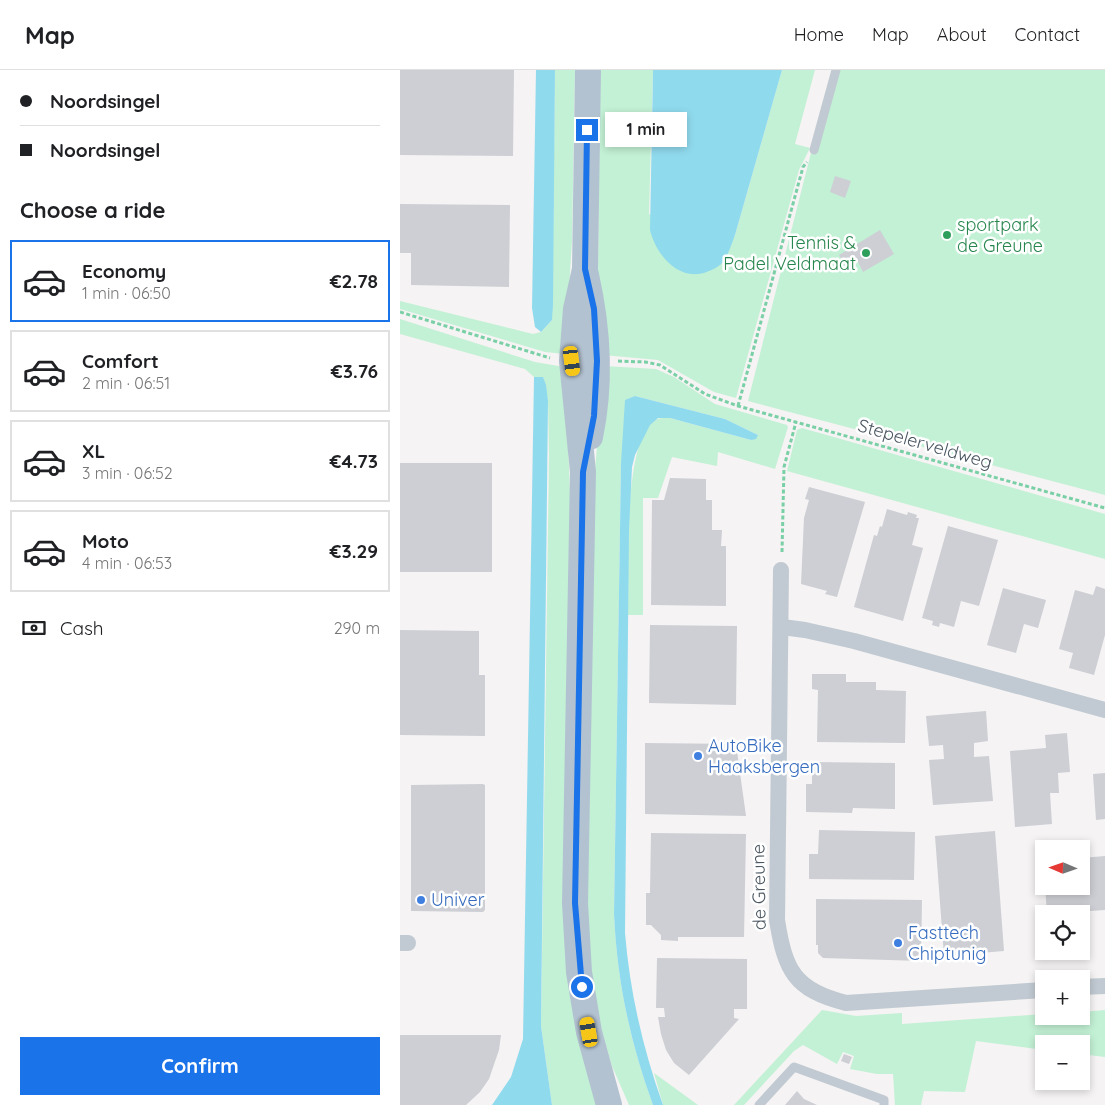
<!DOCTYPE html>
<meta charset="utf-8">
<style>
body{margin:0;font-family:Quicksand,sans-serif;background:#f6f6f6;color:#202124;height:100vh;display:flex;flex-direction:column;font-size:19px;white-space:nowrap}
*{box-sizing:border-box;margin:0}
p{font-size:16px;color:#757577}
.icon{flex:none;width:28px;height:28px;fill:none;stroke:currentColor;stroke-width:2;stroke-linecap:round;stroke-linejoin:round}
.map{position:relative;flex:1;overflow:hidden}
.panel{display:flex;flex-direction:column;background:#fff;width:400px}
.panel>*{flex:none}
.hud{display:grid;align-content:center;height:110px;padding:0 20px;background:#fff}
.needle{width:32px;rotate:272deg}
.buttons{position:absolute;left:635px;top:770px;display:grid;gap:10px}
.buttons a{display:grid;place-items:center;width:55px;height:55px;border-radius:0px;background:#fff;box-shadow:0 2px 8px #0003;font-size:25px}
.end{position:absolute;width:22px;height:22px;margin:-11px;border:6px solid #1a73e8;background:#fff;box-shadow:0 0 0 2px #fff}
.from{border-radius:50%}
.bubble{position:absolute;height:35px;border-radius:0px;background:#fff;box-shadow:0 2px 8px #0003;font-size:16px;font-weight:700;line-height:35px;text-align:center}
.car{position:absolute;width:15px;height:30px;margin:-15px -8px;border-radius:6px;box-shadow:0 0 4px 1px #0007;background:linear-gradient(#f5c518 24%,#345 0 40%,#f5c518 0 76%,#345 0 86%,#f5c518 0)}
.hud b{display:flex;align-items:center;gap:18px;height:48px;font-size:19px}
.hud b+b{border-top:1px solid #e0e0e0}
.hud i{width:12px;height:12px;background:#202124}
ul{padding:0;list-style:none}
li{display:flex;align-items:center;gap:15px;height:82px;margin:0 10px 8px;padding:0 10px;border:2px solid #e0e0e0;border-radius:0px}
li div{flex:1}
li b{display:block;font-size:19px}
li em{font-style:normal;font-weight:700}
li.current{border-color:#1a73e8}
li>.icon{width:45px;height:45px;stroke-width:1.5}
h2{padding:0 20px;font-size:22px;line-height:60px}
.pay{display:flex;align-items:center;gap:12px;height:55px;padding:0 20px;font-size:19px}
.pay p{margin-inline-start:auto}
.primary-button{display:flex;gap:10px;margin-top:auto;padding:10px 20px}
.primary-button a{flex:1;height:58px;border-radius:0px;background:#1a73e8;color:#fff;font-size:20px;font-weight:700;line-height:58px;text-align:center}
header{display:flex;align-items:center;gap:30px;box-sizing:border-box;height:70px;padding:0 25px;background:#fff;border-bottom:1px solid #e0e0e0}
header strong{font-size:24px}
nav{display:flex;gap:28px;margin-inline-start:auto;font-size:18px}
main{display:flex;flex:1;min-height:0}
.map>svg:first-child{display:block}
</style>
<header>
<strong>Map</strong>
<nav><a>Home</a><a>Map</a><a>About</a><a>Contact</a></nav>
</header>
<main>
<section class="panel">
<div class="hud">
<b><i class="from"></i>Noordsingel</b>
<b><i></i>Noordsingel</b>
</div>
<h2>Choose a ride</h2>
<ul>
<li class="current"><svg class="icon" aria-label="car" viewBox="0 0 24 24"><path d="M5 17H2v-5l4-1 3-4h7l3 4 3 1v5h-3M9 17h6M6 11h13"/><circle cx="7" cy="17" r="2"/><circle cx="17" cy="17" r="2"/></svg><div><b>Economy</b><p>1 min · 06:50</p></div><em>€2.78</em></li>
<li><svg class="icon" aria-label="car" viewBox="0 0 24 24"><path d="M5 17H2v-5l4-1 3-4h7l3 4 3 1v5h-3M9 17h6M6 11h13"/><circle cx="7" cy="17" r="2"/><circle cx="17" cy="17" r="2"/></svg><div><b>Comfort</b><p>2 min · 06:51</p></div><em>€3.76</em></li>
<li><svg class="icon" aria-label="car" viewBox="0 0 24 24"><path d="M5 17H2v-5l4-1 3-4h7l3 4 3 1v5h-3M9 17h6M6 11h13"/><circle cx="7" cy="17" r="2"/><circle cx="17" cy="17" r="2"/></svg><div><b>XL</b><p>3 min · 06:52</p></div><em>€4.73</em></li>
<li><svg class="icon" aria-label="car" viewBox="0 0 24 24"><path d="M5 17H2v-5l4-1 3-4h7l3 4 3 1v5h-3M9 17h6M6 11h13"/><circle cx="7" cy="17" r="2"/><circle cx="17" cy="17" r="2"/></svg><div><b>Moto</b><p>4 min · 06:53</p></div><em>€3.29</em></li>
</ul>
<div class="pay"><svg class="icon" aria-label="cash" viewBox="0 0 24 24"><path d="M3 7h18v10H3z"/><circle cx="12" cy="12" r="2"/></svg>Cash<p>290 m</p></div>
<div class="primary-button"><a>Confirm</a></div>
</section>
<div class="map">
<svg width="705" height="1035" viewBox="0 0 705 1035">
<rect width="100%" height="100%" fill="#f5f3f3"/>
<g fill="#c3f1d5">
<polygon points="155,0 175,0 172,171 165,284 145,282 0,239 0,231 133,264 141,262 152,250"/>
<polygon points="200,0 253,0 249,144 324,190 335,165 382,0 415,0 395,74 410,78 399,100 336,328 314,322 258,290 203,285 198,202"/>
<polygon points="432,0 705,0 705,425 348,331"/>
<polygon points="0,249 135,292 164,297 165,300 171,446 169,517 198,1035 152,1035 141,956 149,387 148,331 143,307 134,307 125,299 0,264"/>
<path d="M204 296 256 299 274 307 315 334 387 355 388 357 375 399 318 382 317 396 272 387 258 428H243V545H228C228 505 223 378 252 352 258 347 263 348 270 348L351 370 358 365 325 349 235 326 221 393 214 844C217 911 230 972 253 1035H229L212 996 194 933 187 855 195 400Z"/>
<polygon points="402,358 705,444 705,489 387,401 397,360"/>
<polygon points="422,940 456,946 502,943 502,954 644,944 644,946 681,946 681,942 705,940 705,987 681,984 681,974 644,974 644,980 576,971 565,1022 524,1021 521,1035 495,1035 493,1004 477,1004 450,999 454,986 443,982 437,994 403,975 394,981 344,1035 334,1035"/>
<polygon points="254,1003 298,1035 263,1035"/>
</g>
<g fill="#90daee">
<polygon points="136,0 155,0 153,235 152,250 141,262 135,257 132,238"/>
<path d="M253 0H382L335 165C332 173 329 183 324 190 321 196 314 199 309 201 280 214 256 185 250 160Z"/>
<polygon points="134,307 143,307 146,315 148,331 141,956 152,1035 92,1035 111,1007 123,969"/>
<path d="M235 326 325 349 358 365 356 369 351 370 270 348H258L250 355 235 385 232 397 229 460 225 863C230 923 243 979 263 1035H253C230 972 217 911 214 844L221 393 225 330Z"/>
</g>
<g fill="#cdcfd5">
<polygon points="0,0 114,0 113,86 0,85"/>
<polygon points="435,106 451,111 445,128 430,122"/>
<polygon points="0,134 110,135 109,217 11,215 11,183 0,183"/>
<polygon points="480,160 494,184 463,202 457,190 446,197 439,185"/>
<rect x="0" y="393" width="92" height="109"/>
<polygon points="270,408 306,409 306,430 312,430 312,460 322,460 321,476 326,476 326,536 251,535 252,430 264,430"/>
<polygon points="409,417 465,432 437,527 425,524 427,521 401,514 404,448 409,430 405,429"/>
<polygon points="487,439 507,445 508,442 517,445 516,448 519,448 512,475 523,478 503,551 454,537 474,465 477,466 480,456 482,457"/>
<polygon points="548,456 598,470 579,536 561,531 554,557 540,553 539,557 532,555 533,551 522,548"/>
<polygon points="696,516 705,519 705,565 694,605 669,598 673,583 659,579 675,520 693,525"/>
<polygon points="603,518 646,530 638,558 624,554 616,583 587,575"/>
<polygon points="250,555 337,556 336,635 249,633"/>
<polygon points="0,560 79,561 79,605 85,605 85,666 0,665"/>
<polygon points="412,604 446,604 446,612 476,612 476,620 506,621 505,673 417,672 418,620 412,619"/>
<polygon points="586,641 588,671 574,673 574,687 589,686 593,731 533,735 529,690 544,689 543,675 529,676 526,646"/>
<polygon points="667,663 670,702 658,703 659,723 650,723 652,754 615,757 610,681 646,678 645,665"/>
<polygon points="245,673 336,674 346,746 245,744"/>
<polygon points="412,692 495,693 495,739 453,738 452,743 406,742 406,714 412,714"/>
<polygon points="705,703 705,749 696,750 693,704"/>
<polygon points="83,714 85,715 85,840 83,842 11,841 11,715"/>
<polygon points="419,760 515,762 514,810 409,809 409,784 418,784"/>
<polygon points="595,761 604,881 544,886 535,766"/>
<polygon points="251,763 346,764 344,867 278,867 278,871 261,870 261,865 251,855 246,855 246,823 250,823"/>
<polygon points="705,786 705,840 647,844 645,816 681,816 681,788"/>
<polygon points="416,829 522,830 521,891 423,888 418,883 418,875 416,875"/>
<polygon points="257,888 347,889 347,939 334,939 334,948 339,949 289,1005 274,993 266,980 261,964 258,947 265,947 264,938 256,938"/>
<polygon points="0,965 101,965 99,980 89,1009 80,1022 66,1035 0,1035"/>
<polygon points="444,984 452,987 449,994 441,991"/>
<polygon points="397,1021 404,1029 417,1035 385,1035"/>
</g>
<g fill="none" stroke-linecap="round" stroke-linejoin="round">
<g stroke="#7ad0a6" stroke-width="3" stroke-dasharray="4 2.5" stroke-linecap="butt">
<polyline points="0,242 150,288"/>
<polyline points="218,291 245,292 260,295 305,324 338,336 705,438"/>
<polyline points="338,336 403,97 407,92"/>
<polyline points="382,482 384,397 396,352"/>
</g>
<g stroke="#c1cad2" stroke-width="9">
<polyline points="414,80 436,0"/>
<polyline points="359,1035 394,997 484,1030 484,1035"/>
</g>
<g stroke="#c1cad2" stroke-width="16">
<path d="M381 500 377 850C385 900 394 920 446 933L644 920"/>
<polyline points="382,557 405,560 454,571 705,640"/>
<polyline points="0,873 8,873"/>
<polyline points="681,917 705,916"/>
</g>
<g stroke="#b3c2d1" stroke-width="26">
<polyline points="188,0 185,199 176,239 172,291 183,402 175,833 179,902 189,962 209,1035"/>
<path d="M186 205C198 258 201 314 190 367"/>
</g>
</g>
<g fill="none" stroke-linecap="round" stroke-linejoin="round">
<polyline stroke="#1a73e8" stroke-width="6" points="182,917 175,833 183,402 194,346 197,291 194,239 185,199 187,60"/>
</g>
<g fill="#2e9e5b" stroke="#fff" stroke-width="2">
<circle cx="547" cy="165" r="5"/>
<circle cx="466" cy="183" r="5"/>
</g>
<g fill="#3f7fe0" stroke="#fff" stroke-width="2">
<circle cx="298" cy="686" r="5"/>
<circle cx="21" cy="830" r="5"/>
<circle cx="498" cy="873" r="5"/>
</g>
<g text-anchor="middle" stroke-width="5" stroke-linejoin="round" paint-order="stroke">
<g font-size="18" fill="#27864d" stroke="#fff" text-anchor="start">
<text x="557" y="161">sportpark<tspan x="557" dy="21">de Greune</tspan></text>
<text x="456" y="179" text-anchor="end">Tennis &amp;<tspan x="456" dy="21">Padel Veldmaat</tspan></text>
</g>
<g font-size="18" fill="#4a5661" stroke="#fff">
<text transform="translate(525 374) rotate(16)" y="6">Stepelerveldweg</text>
<text transform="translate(359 817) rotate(-91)" y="6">de Greune</text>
</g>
<g font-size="18" fill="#366cbe" stroke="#fff" text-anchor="start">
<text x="308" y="682">AutoBike<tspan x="308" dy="21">Haaksbergen</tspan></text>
<text x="31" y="836">Univer</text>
<text x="508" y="869">Fasttech<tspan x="508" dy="21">Chiptunig</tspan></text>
</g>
</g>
</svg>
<div class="buttons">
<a><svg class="needle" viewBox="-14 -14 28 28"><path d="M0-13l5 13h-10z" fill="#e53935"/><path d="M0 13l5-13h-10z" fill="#757577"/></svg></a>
<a><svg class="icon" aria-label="locate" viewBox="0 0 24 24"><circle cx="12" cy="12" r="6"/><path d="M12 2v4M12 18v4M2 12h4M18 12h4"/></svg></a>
<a>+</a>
<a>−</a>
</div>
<i class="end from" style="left:182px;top:917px"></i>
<i class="end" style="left:187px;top:60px"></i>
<div class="bubble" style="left:205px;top:42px;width:82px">1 min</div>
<i class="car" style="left:172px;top:291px;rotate:173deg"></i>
<i class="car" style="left:189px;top:962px;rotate:350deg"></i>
</div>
</main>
